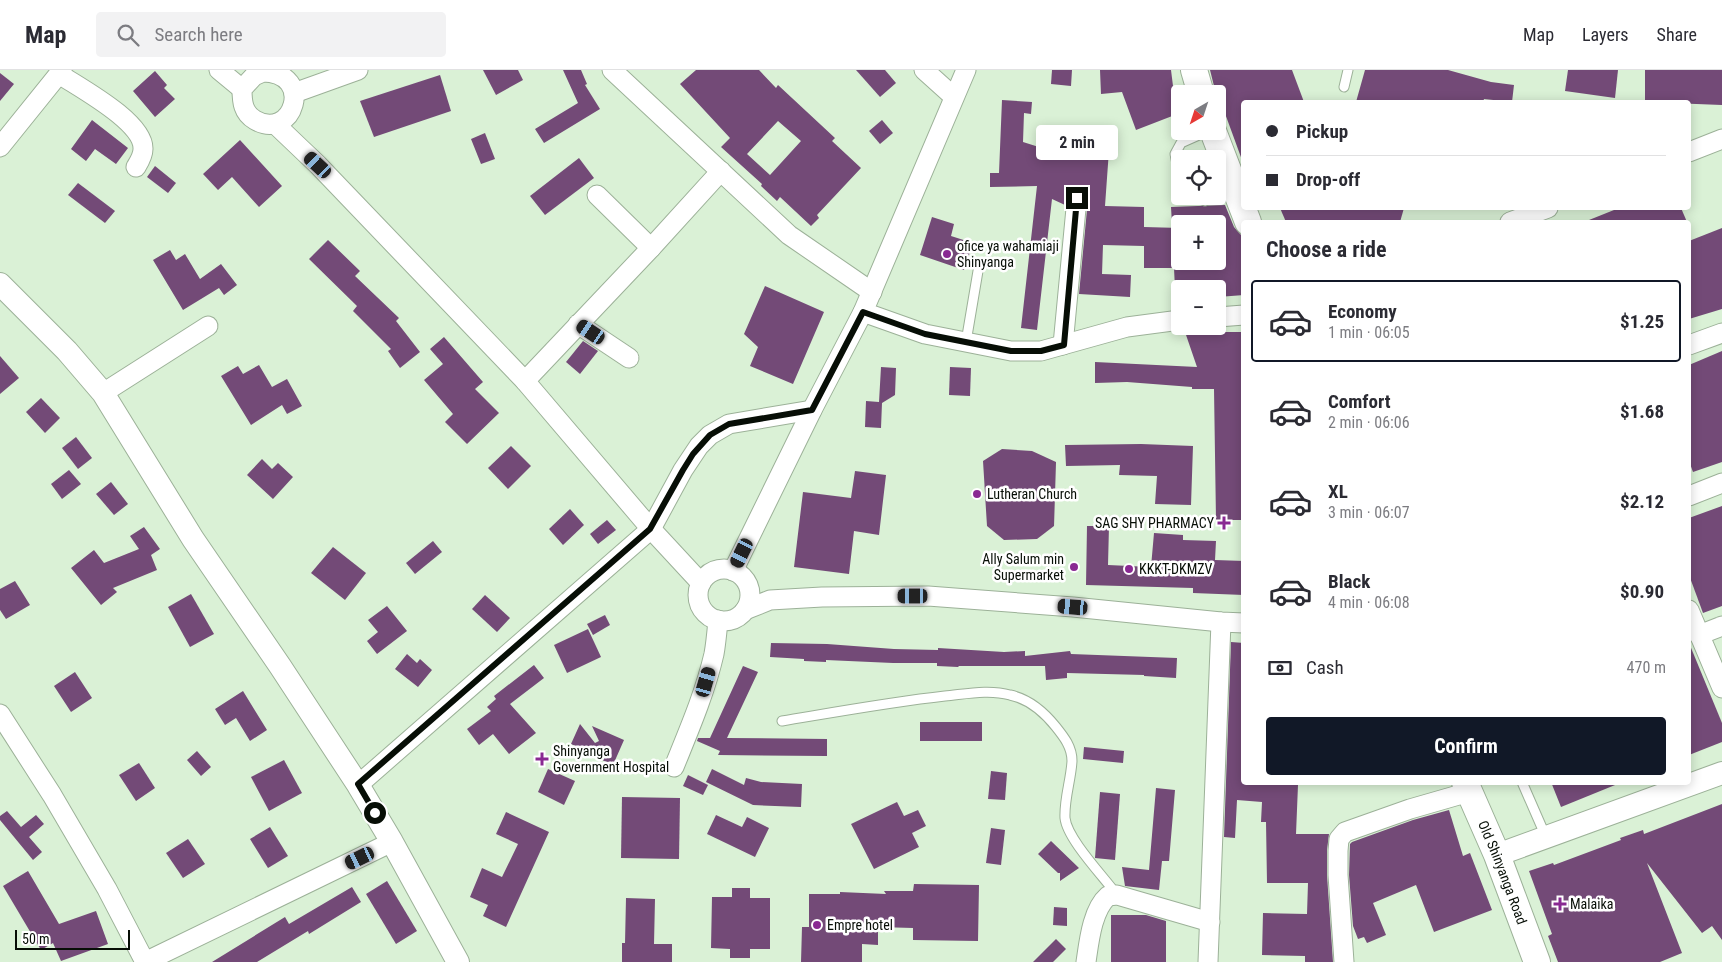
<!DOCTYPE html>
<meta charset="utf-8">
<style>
body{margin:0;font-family:"Roboto Condensed",sans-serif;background:#f2f2f3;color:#2b2b33;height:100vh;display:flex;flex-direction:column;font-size:19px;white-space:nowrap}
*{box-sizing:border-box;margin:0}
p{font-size:16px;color:#7c7c81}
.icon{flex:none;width:28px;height:28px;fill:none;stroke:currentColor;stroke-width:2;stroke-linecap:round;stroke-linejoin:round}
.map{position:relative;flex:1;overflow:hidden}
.panel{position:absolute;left:1241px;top:150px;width:450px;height:565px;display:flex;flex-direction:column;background:#fff;border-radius:5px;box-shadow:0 2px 12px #0003}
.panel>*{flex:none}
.top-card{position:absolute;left:1241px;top:30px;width:450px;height:110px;border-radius:5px;box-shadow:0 2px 12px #0003;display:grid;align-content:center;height:110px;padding:0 25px;background:#fff}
.needle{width:32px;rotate:219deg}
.buttons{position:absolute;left:1171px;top:15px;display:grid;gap:10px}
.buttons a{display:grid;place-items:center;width:55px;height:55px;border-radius:5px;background:#fff;box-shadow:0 2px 12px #0003;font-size:25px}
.scale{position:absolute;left:15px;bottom:12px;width:115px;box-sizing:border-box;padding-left:5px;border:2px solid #070e06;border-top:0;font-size:14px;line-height:18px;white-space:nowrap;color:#070e06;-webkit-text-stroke:4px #fff;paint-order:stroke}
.end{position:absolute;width:22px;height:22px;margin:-11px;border:6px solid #070e06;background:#fff;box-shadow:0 0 0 2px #fff}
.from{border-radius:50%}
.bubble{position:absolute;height:35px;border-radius:5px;background:#fff;box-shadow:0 2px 12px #0003;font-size:16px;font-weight:700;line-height:35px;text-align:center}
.car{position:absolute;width:15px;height:30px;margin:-15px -8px;border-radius:6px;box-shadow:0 0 4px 1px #0007;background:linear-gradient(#222 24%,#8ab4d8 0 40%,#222 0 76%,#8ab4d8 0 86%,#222 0)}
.top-card b{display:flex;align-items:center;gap:18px;height:48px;font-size:19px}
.top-card b+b{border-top:1px solid #e1e1e2}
.top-card i{width:12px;height:12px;background:#2b2b33}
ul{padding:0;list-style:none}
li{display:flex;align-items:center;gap:15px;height:82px;margin:0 10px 8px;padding:0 15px;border:2px solid transparent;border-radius:5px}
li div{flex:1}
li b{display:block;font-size:19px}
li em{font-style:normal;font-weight:700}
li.on{border-color:#111827}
li>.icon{width:45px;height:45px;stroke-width:1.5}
h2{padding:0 25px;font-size:22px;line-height:60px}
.pay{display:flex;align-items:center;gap:12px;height:55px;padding:0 25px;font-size:19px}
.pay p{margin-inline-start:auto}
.action{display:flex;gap:10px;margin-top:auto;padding:10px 25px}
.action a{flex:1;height:58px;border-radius:5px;background:#111827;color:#fff;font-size:20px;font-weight:700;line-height:58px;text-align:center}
header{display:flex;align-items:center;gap:30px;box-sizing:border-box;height:70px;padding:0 25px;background:#fff;border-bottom:1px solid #e1e1e2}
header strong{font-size:24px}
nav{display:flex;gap:28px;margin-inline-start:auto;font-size:18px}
.search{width:350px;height:45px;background:#f2f2f3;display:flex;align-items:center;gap:12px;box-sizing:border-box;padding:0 18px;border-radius:5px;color:#7c7c81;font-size:19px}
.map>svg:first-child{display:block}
</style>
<header>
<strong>Map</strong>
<div class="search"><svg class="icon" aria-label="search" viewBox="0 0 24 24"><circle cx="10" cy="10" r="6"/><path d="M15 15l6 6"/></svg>Search here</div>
<nav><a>Map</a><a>Layers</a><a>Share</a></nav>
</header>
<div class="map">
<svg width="1722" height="892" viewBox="0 0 1722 892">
<rect width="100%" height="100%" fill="#daf1d6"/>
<g fill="#734a77" fill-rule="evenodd">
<polygon points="483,0 518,0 523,10 496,25"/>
<polygon points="563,0 581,0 587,14 585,15 600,39 544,73 535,59 578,33"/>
<path d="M696 0H759L776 18 778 15 835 68 832 71 861 98 817 145 819 148 811 156 780 127 777 131 761 116 762 114 721 77 730 68 680 14ZM778 51 801 71 770 105 747 84Z"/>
<polygon points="856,0 885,0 896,13 880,27"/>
<polygon points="1052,0 1072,0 1071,16 1051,14"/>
<polygon points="1100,0 1171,0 1174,24 1180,43 1136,60 1122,22 1101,24"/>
<polygon points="1210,0 1292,0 1304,32 1244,32 1244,90 1242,90 1219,27 1218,27 1218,24 1216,24"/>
<polygon points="1365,0 1448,0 1491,12 1514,15 1512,32 1484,29 1483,32 1356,32"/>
<polygon points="1568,0 1618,0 1615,28 1565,21"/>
<polygon points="1645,0 1722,0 1722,35 1645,32"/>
<polygon points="155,1 167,15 164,18 175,29 155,47 133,21"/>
<polygon points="0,3 14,14 0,31"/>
<polygon points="440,5 451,41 374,67 360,31"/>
<polygon points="1002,30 1032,32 1031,44 1024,43 1023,72 1080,90 1081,64 1110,66 1105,136 1144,137 1144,157 1180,158 1180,191 1218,191 1218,154 1172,154 1171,137 1225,135 1234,157 1241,165 1244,171 1244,225 1218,227 1218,219 1175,219 1174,198 1144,198 1144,176 1103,175 1102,204 1131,205 1130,227 1079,224 1088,129 1087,124 1084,119 1078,117 1072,118 1068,122 1065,135 1052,129 1037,260 1021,258 1037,116 990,117 990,103 999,103"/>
<polygon points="92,50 128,78 116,94 95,79 86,91 71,79"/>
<polygon points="882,50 893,63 880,74 869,61"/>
<polygon points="485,63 495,89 481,94 471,69"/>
<polygon points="240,70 282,116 259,137 232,107 218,120 203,104"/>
<polygon points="579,88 594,108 545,145 530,126"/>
<polygon points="155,96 176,113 168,123 147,107"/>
<polygon points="78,113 115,141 105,153 68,125"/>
<polygon points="1280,138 1404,138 1400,152 1286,152"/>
<polygon points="1619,138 1681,138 1687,152 1584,152"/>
<polygon points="932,147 954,154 951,166 973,173 964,200 920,185"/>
<polygon points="1722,158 1722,239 1689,249 1689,171"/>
<polygon points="328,170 360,201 355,206 399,248 396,251 420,282 400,298 388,281 391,279 353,241 357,236 309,189"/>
<polygon points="170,180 176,190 185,184 200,209 221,194 237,215 224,225 219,218 183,240 153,190"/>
<polygon points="765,216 824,242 793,314 750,296 758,277 744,264"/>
<polygon points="1185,262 1244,262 1244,450 1216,450 1214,319 1192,319 1192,317 1127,312 1095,313 1095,292 1197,297"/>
<polygon points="444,267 483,312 475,319 499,343 467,374 445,352 453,344 424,310 443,294 430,279"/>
<polygon points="583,271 598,281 580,304 566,292"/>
<polygon points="1722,281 1722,392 1693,402 1689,391 1689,295"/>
<polygon points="0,286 19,308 0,324"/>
<polygon points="259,295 272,317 287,309 302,336 287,344 282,335 251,355 221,306 238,296 243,304"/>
<polygon points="881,297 896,298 895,325 882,333 881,358 865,357 866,331 879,332"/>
<polygon points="950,297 971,298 970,326 949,325"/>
<polygon points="41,328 60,348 45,363 26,342"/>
<polygon points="76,367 92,388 78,399 62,378"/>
<polygon points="1141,374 1193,376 1191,435 1155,434 1157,406 1119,405 1120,395 1066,396 1065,375"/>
<polygon points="511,376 531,396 508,419 488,398"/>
<polygon points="1002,379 1032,381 1056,392 1054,456 1037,469 1004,470 987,456 983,391"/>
<polygon points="262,389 272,399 278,393 293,407 273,429 247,405"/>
<polygon points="69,400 81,414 62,429 51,414"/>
<polygon points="855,401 886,405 879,465 854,461 849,504 794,497 803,422 851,428"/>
<polygon points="111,412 128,434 114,445 96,424"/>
<polygon points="1722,436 1722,536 1703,543 1689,505 1689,448"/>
<polygon points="570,439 584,455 563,475 549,459"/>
<polygon points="607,450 616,460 598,474 590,464"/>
<polygon points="1087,456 1109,456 1108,495 1151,497 1154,463 1183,465 1183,470 1216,471 1215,490 1244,491 1244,525 1193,523 1193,518 1086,515"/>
<polygon points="144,457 160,479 151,485 157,500 113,518 117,522 101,535 71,498 94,480 104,493 139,479 130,466"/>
<polygon points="433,471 442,482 415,504 406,493"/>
<polygon points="333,477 366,503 345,530 311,503"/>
<polygon points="15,511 30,535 6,549 0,540 0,519"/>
<polygon points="191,524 214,564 190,577 168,537"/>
<polygon points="485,525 510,548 497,562 472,539"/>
<polygon points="387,536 407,561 377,584 367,571 378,562 368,550"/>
<polygon points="605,545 610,555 593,565 587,554"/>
<polygon points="588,559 601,587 567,603 554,575"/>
<polygon points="1231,572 1244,573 1244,712 1283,712 1283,714 1298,715 1296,764 1329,764 1327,780 1327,805 1333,892 1305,892 1305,886 1262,885 1263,843 1307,844 1308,813 1267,813 1266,752 1261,752 1262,732 1237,730 1235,768 1224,767"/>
<polygon points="771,573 827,574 894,579 938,580 938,578 1004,582 1025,581 1025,586 1070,581 1071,584 1177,588 1176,608 1144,606 1144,605 1067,603 1067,608 1046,610 1045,596 959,596 958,597 937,596 937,593 893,593 826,590 826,592 804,591 804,589 770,587"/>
<polygon points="1689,573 1722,653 1722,672 1689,685"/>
<polygon points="407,584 417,593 420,589 432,600 418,617 395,599"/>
<polygon points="534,595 544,608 510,634 536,663 509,684 493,664 479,675 467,659 491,641 487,637 496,629 494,626"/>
<polygon points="743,596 758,602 727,668 827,669 827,686 718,685 720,681 697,671 698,668 710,668"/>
<polygon points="75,602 92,628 71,642 54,616"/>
<polygon points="243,621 267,660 250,671 236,648 225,655 215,639"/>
<rect x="920" y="652" width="62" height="19"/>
<polygon points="580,654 595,673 599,671 592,656 624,670 613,695 582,681 584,680 571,674"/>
<polygon points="1084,677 1124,681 1123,693 1083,689"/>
<polygon points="197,681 211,697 201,706 187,690"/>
<polygon points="284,690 302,723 269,741 251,707"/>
<polygon points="139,693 155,718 136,731 119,705"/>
<polygon points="548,699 575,711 564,735 538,722"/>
<polygon points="712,699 744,715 746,708 761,712 802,714 801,737 753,735 706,712"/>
<polygon points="991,701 1007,703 1005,730 988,729"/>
<polygon points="688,705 708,715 703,725 683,716"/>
<polygon points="1551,712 1620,712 1620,713 1561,737"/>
<polygon points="1156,718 1175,720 1169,791 1162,791 1159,820 1125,816 1122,797 1149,800"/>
<polygon points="1100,722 1120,724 1115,790 1095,788"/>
<polygon points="622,727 680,728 679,789 621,788"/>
<polygon points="897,732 904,746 918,740 926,756 912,763 919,777 874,799 851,754"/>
<polygon points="1722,734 1722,870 1712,856 1702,863 1647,793 1682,883 1660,892 1558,892 1548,866 1552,864 1529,801 1553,793 1554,795 1621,770 1620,768 1643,760 1644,764"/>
<polygon points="1449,740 1463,786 1470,783 1492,840 1434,862 1416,815 1373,833 1386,865 1367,873 1364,867 1358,869 1353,856 1349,805 1350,774 1352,772 1413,750"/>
<polygon points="7,741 21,757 36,745 44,754 29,767 42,782 33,790 0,750 0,746"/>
<polygon points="506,742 549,762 506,857 483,846 488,835 470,827 482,798 502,807 518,774 496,764"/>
<polygon points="716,745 742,757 747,747 769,758 755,787 707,764"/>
<polygon points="270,757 288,786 268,798 250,769"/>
<polygon points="991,758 1005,760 1001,795 986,793"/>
<polygon points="188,769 205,794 183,808 166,783"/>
<polygon points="1051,771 1079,798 1060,811 1060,803 1058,803 1038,784"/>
<polygon points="28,801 59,854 96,841 108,874 61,891 53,873 41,880 3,816"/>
<polygon points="387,811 417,861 396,874 366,824"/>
<polygon points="914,814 979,815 978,871 913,870 913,858 878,857 878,875 862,874 862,892 801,892 802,857 809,857 809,824 840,824 840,822 886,824 884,821 913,821"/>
<polygon points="352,817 361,832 309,864 308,861 257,892 212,892 285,847 289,854"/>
<polygon points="732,818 750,818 750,828 770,828 770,879 750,879 750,888 730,888 730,879 711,878 712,827 732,827"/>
<polygon points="626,828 655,829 654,874 672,874 672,892 622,892 622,873 625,873"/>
<polygon points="1054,837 1067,838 1067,856 1053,855"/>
<polygon points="1111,845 1146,845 1166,851 1166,892 1111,892"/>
<polygon points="1056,869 1066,879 1053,892 1033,892"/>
</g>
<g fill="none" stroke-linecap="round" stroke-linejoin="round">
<defs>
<g id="service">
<polyline points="1344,17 1348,0"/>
<polyline points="1180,109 1175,84 1181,73 1208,61"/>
<polyline points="1194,126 1205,131 1234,122"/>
<polyline points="966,272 978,201"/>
<path d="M782 651C836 642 891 632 945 626 966 624 989 619 1010 625 1029 629 1044 642 1056 657 1064 667 1072 677 1072 691 1071 710 1064 729 1065 748 1067 769 1104 807 1117 825"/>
<polyline points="1522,712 1546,767"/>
</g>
<g id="minor">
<polyline points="219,0 242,19"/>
<polyline points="612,0 789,165 872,222"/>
<polyline points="924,0 954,27"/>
<path d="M263 2C316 3 293 72 255 50 243 43 242 32 242 19L254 6Z"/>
<path d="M59 4C80 18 144 52 143 79 143 86 139 92 136 97"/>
<polyline points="294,23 358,0"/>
<polyline points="275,54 318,95 525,311 651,459 701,513"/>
<polyline points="0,77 62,0"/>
<polyline points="1689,82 1722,69"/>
<polyline points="597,125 651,178"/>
<polyline points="1510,152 1548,138"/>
<polyline points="863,242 925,264 1011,281 1041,281 1127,257 1180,250"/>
<polyline points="1218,247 1244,245"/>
<polyline points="578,254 629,288"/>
<polyline points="1063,275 1077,128"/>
<polyline points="1689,275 1722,263"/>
<polyline points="525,311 651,178 721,101"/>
<polyline points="103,323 208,256"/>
<polyline points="1689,426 1722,413"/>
<circle cx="724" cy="525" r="26"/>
<polyline points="733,501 812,340 863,242 966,0"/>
<polyline points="745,540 770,530 822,527 928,526 1073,537 1221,552 1244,553"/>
<polyline points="1689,540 1722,618"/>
<polyline points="1699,565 1722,556"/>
<polyline points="0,644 52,725 107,819 145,892"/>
<path d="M674 697C689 660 705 623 714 584 716 573 717 561 718 550"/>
<polyline points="358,715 651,459 683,400 699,376 710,365 729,354 812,340"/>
<polyline points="145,892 392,772"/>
<path d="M1086 892C1089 872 1092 840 1108 826L1117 825 1210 852"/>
<polyline points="1208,892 1221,552"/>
<polyline points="1344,892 1338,805 1338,781 1339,769 1345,762 1410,739 1469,722"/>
</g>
<g id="tertiary">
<polyline points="0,214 67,281 103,323 193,469 280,596 358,715 392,772 458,892"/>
<polyline points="1497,785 1722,703"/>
</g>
<g id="secondary">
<polyline points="1194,0 1201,24"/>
<polyline points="1213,61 1248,152"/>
<path id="s1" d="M1465 712 1497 785 1537 892"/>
</g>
</defs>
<use href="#service" stroke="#9cb198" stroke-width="11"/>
<use href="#minor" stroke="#9cb198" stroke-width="21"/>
<use href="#tertiary" stroke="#9cb198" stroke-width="24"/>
<use href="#secondary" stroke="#9cb198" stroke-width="28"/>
<use href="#service" stroke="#fff" stroke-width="9"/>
<use href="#minor" stroke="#fff" stroke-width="19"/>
<use href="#tertiary" stroke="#fff" stroke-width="22"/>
<use href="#secondary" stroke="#fff" stroke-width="26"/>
</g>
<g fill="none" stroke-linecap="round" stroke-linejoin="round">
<polyline stroke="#070e06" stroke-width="6" points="375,743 358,714 650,459 683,400 693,384 710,365 729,354 812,340 863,242 925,264 1011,281 1041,281 1064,275 1077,128"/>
</g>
<g fill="#892992" stroke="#fff" stroke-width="2">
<circle cx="947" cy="184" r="5"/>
<circle cx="977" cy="424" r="5"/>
<path d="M1221.5 445.5h5v5h5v5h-5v5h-5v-5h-5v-5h5z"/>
<circle cx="1074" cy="497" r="5"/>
<circle cx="1129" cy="499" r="5"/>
<path d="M539.5 681.5h5v5h5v5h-5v5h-5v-5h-5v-5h5z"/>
<path d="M1557.5 826.5h5v5h5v5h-5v5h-5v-5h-5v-5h5z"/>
<circle cx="817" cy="855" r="5"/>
</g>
<g text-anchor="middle" stroke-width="5" stroke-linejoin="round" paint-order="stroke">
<g font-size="14" fill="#070e06" stroke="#fff" text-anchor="start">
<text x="957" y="181">ofice ya wahamiaji<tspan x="957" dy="16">Shinyanga</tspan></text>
<text x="987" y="429">Lutheran Church</text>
<text x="1214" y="458" text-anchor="end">SAG SHY PHARMACY</text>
<text x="1064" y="494" text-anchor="end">Ally Salum min<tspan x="1064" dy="16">Supermarket</tspan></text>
<text x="1139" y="504">KKKT-DKMZV</text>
<text x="553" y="686">Shinyanga<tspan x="553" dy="16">Government Hospital</tspan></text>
<text x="1570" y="839">Malaika</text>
<text x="827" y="860">Empre hotel</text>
</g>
<g font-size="14" fill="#070e06" stroke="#fff">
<text dy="5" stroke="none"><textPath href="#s1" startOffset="98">Old Shinyanga Road</textPath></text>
</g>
</g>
</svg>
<div class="buttons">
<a><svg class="needle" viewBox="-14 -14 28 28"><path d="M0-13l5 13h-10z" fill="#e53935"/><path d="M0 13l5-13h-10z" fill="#7c7c81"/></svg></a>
<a><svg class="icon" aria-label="locate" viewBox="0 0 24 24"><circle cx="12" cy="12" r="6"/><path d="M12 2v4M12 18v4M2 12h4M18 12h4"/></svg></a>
<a>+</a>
<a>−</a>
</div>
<div class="scale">50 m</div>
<i class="end from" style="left:375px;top:743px"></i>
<i class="end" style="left:1077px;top:128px"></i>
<div class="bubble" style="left:1036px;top:55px;width:82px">2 min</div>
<i class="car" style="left:318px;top:95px;rotate:313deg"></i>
<i class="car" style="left:591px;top:262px;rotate:304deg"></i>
<i class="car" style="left:742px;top:483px;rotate:206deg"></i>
<i class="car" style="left:913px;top:526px;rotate:270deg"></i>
<i class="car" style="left:1073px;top:537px;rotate:275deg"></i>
<i class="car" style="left:706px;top:612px;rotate:16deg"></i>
<i class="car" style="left:360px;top:788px;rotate:244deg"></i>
<div class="top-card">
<b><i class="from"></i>Pickup</b>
<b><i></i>Drop-off</b>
</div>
<section class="panel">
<h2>Choose a ride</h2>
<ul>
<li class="on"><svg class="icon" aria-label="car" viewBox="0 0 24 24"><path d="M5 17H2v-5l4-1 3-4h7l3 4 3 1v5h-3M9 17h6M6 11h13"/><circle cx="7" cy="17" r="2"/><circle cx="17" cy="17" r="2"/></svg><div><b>Economy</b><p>1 min · 06:05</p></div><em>$1.25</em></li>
<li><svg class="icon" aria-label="car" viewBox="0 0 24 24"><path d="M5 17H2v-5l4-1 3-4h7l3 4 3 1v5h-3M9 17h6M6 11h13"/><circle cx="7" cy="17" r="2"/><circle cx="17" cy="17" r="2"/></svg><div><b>Comfort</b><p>2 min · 06:06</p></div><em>$1.68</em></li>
<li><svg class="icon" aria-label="car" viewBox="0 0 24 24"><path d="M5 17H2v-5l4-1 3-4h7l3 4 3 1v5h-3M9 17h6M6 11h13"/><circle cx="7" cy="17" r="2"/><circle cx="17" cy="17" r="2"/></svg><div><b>XL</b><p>3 min · 06:07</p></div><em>$2.12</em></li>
<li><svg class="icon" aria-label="car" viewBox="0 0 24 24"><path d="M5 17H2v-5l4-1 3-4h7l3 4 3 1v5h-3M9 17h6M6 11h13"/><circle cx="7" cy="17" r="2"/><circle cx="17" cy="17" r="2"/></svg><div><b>Black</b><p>4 min · 06:08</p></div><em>$0.90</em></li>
</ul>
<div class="pay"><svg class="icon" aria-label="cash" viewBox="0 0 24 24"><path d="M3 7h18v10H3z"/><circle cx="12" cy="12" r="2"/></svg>Cash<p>470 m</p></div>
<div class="action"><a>Confirm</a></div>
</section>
</div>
